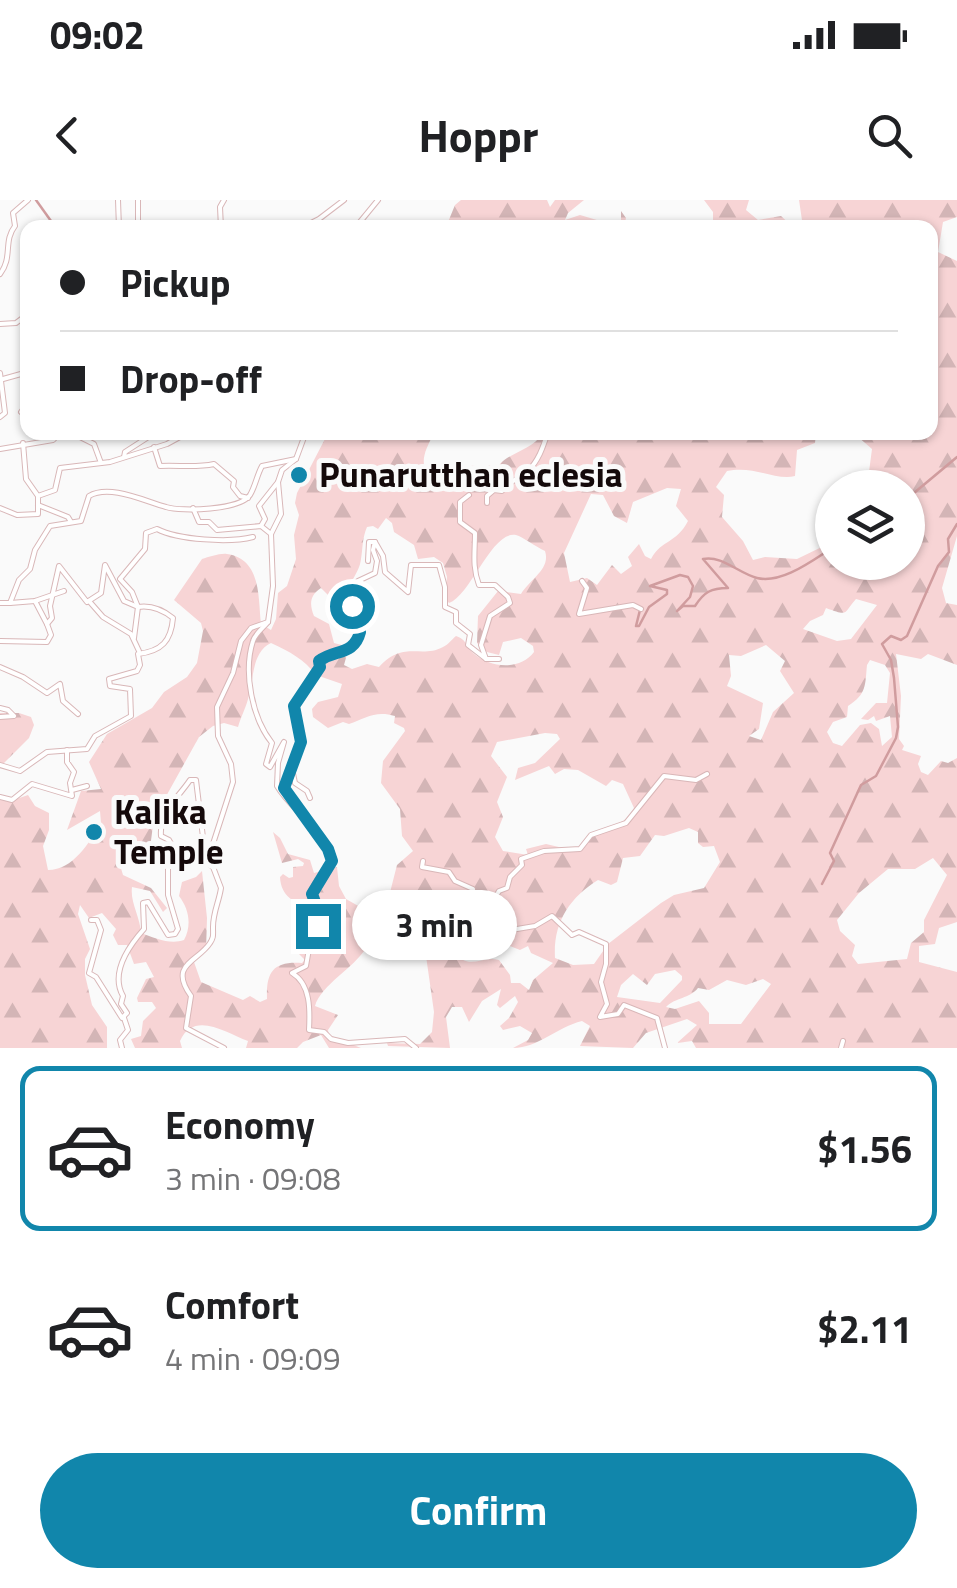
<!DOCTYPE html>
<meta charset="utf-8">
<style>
body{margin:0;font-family:"Titillium Web",sans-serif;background:#f2f2f2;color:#202124;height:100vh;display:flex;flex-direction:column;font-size:38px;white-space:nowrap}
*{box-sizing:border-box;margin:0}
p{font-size:32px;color:#757577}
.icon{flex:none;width:55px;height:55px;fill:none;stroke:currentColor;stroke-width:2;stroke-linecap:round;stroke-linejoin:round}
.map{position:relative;height:848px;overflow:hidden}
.drawer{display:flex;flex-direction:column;background:#fff;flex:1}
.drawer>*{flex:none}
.hud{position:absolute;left:20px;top:20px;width:918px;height:220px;border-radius:20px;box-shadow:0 2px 8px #0004;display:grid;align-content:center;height:220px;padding:0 40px;background:#fff}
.fabs{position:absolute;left:815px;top:270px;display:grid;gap:20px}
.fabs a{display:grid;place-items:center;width:110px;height:110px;border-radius:50%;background:#fff;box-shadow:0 2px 8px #0004;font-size:50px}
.end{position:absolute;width:45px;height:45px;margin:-22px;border:12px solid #1186ab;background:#fff;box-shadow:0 0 0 5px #fff}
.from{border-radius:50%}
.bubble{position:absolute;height:70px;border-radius:35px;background:#fff;box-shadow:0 2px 8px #0004;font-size:32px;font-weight:700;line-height:70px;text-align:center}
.hud b{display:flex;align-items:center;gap:35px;height:95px;font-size:38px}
.hud b+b{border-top:2px solid #e0e0e0}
.hud i{width:25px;height:25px;background:#202124}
ul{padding:18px 0 0;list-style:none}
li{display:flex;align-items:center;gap:30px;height:165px;margin:0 20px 15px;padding:0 20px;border:5px solid transparent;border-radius:20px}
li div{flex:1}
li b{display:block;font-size:38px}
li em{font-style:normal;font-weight:700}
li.current{border-color:#1186ab}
li>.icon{width:90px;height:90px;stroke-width:1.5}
.primary-button{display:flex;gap:20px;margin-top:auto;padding:20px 40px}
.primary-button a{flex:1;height:115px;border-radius:60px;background:#1186ab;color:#fff;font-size:40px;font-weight:700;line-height:115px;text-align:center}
.status{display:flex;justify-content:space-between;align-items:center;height:70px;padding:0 50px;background:#fff;direction:ltr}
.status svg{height:28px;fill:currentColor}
header{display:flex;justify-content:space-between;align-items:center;height:130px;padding:0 40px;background:#fff;font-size:45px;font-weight:700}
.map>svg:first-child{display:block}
</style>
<div class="status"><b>09:02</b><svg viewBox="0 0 49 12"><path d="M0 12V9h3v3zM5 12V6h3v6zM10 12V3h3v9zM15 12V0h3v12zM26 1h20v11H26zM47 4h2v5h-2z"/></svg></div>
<header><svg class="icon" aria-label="back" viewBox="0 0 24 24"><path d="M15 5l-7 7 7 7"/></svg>Hoppr<svg class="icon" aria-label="search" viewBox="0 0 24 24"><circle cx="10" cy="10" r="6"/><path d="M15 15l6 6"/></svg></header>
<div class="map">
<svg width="957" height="848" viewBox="0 0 957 848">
<defs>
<pattern id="forest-firs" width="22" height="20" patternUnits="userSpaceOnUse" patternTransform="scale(2.5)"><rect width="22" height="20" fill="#f7d4d5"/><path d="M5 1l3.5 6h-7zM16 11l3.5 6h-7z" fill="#d3b5b6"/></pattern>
</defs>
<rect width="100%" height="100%" fill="#fafafa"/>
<g fill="url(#forest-firs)" fill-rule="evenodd">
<polygon points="461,0 547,0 550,7 555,0 584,0 568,13 565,20 580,15 617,26 621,22 621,11 626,18 624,27 488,28 477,21 467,27 446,27 455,5"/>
<polygon points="704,0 749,0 746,10 758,20 781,16 793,27 713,27 713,12"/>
<path d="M799 0H957V17L943 22 938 52 957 61V336L942 388 946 403 957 405V465L928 454 921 459 896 454 901 496 899 539 904 546 902 550 921 556 918 564 921 572 928 575 941 561 948 563 957 558V722L939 728 935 744 919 746V762L957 772V848H696L692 841 677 843 697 825 687 819 646 833 633 848 580 846 590 826 582 821C557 827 538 848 513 848L528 840 532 833 520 826 503 830 500 826 509 818 518 802 515 796 500 808 497 805 501 789 482 801 469 822 462 807H452L446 817 450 848 388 846 387 843 420 844 432 832 434 812 424 742 431 738 429 726 418 730 412 727 409 718 384 730 357 714V735L366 748C355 767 321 785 315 806L338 815 328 830 329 835 361 848H329L321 835 303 842 297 848H246L248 841C226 833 194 810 180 841L182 848H135L131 839 141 836 143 821 156 808 152 802H138L137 798 146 779 154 777 146 762 134 764 127 745H118L113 735 116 729 102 713 89 718 80 705 78 714 90 749 85 759V775L92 805 107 827V848H0V598L8 602 28 595 35 606 49 613V630L43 646 48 670C73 670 89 643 101 623L100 611 67 630 81 591 101 589 89 562 107 534 152 508 164 492 187 477 197 463 203 431 201 423 174 400 202 359C209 357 220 353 227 354 262 359 258 399 261 424L271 430 276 419 278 393 287 386 296 359 294 335 299 315 295 303 297 293 328 233H347L361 239 375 233H434C422 256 417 268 439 286L451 271 467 266 499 265C512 251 532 250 543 233H562L574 238 582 232 816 233 815 243 797 250 795 276C776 281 754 265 727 271L716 287 724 295 722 317 743 341 753 360 765 357 797 359 832 342V362H908V288L867 287 872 249 857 236 835 233 930 232V28L803 27ZM667 288 681 289 676 306 688 321C676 344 662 339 651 359L645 356 639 344 628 357 632 366 621 374 612 365 597 385 587 378 570 382 564 353 591 294 603 295 614 316 627 323 633 302ZM386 318 392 323 394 332 414 345 418 359 434 357 443 363 447 377 445 398 449 403C471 395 492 330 516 335 523 337 536 347 545 351 551 369 530 379 521 394L498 391 478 416 477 443 487 452 499 455 503 442 521 438 533 446 534 452C520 471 490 468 473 453 465 445 467 440 456 436 451 440 448 445 443 447 421 459 404 440 379 467L367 464 352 469 344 465 349 447 334 443 329 424 314 416C309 404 310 395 321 388L336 403 349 397C349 378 359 375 361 359 363 347 362 339 367 327L373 326 378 329ZM856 399 877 405 851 439 837 441 803 429 810 421 823 415 826 408C850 417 843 413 856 399ZM271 443C290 452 304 459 316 475L342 484 338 497 318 502 312 509 313 517 328 528 343 522 349 524C365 518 376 510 395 516L394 523 404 528 405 531 383 561 381 583 400 609 402 636 413 651 397 665 383 720 346 699 339 686 337 667 314 673 310 660 288 654 280 638 273 632 282 663 298 659 304 663 303 666 293 667V677L289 678 283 674 280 677C281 697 294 701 310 711L304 732 313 733 317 737C309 743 302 742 299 754L305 760 302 763C273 761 266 772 267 799L260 802 250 796 243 800 201 782 194 762 206 751 207 718 202 671 196 677 182 682 179 696C189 709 192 725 184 740 170 745 155 738 141 733 140 716 130 703 132 687L150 691 163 712 167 708 151 688 123 675 120 665 150 648 154 618 199 537 213 526 224 523 238 527C241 516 247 506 249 495 254 477 252 452 271 443ZM766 445 785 461 780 471 794 493 773 512 761 540 749 536 759 529 763 503 727 486 731 476 729 455 741 456ZM870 460 885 465 890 473 887 503H876L861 519 868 520 874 516 876 521 890 516 892 537 882 546 879 529 871 523 860 525 842 546 833 543 827 532 833 522 847 517 848 506C867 494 865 485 867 465ZM545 533 557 534 560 539 535 563 518 568 515 580 549 566 555 574 564 569 578 570 606 586 612 580 623 584 634 608C627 626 608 624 593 633 586 637 582 644 576 651L546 644 526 649 528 655 503 651 495 637 503 617 497 602 507 577 491 556 497 542ZM689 628 698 632V643L703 647 714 646 720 662 704 688 674 695 661 703 608 744 594 764 573 765 555 758C553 723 569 698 598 680L611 685 617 682 623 658 640 656 655 635 664 636ZM933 658 947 675 924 720V732L911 743 907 759 858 764 852 756 855 745 840 731 837 720 859 693 888 669H915ZM478 741 500 742 520 750 528 746 531 753 553 763 533 780 529 790 520 783H511L510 775 499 760C482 755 471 770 457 755L468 744ZM675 770 682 776V780L660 803 617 797 621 785 633 774 647 785 655 774ZM763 779 771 784 741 824H709V813L699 801 675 809 666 807C676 797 689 799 698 788L709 790 727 780 746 785Z"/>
<polygon points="0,513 19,513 31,517 34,525 29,538 0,567"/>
</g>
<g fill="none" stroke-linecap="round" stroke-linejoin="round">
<g stroke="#d09c9e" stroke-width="2.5">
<polyline points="36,0 56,28"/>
<polyline points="908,298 957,257"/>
<path d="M640 410 636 426H639L649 407 667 394V390L650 386 680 375 688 377 693 386 690 397 677 411 683 406H695C704 392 711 388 728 388L703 359C722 355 738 373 757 378 782 384 813 360 832 348"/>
<polyline points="822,684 834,661 830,653 861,585 876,576 896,538 898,527 894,478 891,460 882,444 891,436 901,440 907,436 938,366 949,352 948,339 957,324"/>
</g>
<defs>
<g id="street">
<polyline points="118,0 119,28"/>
<polyline points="138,28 138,0"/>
<polyline points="221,28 220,7 224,0"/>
<polyline points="301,28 319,19 344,0"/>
<polyline points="355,28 378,0"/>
<path d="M0 74C13 58 3 41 15 26L13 13 28 0"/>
<polyline points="0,124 16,123 28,114"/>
<polyline points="0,173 5,213 0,217"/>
<polyline points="3,179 28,172"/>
<polyline points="28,203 21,212 28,218"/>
<polyline points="25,226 28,224"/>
<polyline points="70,232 94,244 101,263"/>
<polyline points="23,243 26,279 38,296"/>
<path d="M154 247 160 266C179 265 196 268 214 264L234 281 233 287 240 296 248 298"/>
<polyline points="0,249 53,240 61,232"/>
<polyline points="124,257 125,252 156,232"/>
<path d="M469 295 460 302V322L475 333C475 352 472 367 479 385H495L508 397 510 403 490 416 481 445 486 459H499"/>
<path d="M487 303V296L494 290 502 291C509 280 521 279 528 271 539 260 543 247 548 232"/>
<polyline points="38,305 68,317 71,322"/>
<polyline points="0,308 17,315 38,314 38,296 55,290 60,268 110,262 167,244 189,232"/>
<polyline points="193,308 199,322 209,322 217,330 261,326 271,334"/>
<polyline points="261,326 265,319 259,306 278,282"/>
<polyline points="368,361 369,342 375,342"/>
<polyline points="582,381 587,388 579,414 633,405 641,409"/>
<polyline points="35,401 47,424 52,418 50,406 59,366 87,402 101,393 105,365 124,401 138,407 134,438"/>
<polyline points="89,401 103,417 131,434 139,451"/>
<path d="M0 403H10L19 380 30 369 35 350 50 326 81 321 89 296C110 284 144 301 166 307 182 312 240 310 250 295 255 287 257 275 262 266L296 259"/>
<polyline points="10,403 35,401 64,391"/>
<path d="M268 422C263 428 255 434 253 441 243 472 252 518 272 543L266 564 270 567 284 542 278 563 277 586C292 612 326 629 332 661L312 697 318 711 314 721 323 737 309 749 306 766 292 773C311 784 310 811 309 830L324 832 331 839 348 843 405 839 416 848"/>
<polyline points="0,441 47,442 51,435 47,424"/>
<polyline points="0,467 23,477 47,493 60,484 63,501 78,514"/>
<polyline points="0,508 8,510 14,516 0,517"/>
<path d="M0 565 20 571 47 552 87 549 95 536 131 516 130 489 110 486 109 479 137 471 140 465 138 454C162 451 171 441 173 418 163 410 151 405 138 407L132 392 120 379 145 349 146 333 157 329C178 340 230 343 253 337"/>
<polyline points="292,569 295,583 307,591 310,598"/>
<polyline points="72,590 87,586"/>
<polyline points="0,597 12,600 32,584 72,596 70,583 74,572 67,562 67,550"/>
<path d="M290 599C275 575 302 561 301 538 300 527 296 516 294 505L319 467V461C334 450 354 456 360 433L350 419 358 381 375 373 377 361 373 350 375 342 383 356 385 372 408 392 411 365H439L445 387V407L456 412V423L470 434 468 445 486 459"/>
<polyline points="423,661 422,667 449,672 455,681 473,689 470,716 477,724 495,725 503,721 511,730 535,726 552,716 572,735 579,732 606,744 606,764 601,782 607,804 600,817 618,814 624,805 657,818 665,848"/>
<polyline points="213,667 210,653 233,582 231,564 218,536 217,507 233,473 241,441 251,428 268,422 273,386 271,334 281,314 278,282 282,270 296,259 306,232"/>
<path d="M91 720H97L101 730 89 773 96 777 122 818 127 813 121 804 123 796C110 773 128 747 144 729L143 703 148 702 168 735 175 734 178 729 168 695V669L174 649 169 640 161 636C159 612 178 598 190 580H196L206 662 213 667 221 688C219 702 213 712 213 727 213 735 214 737 210 743 198 762 168 764 191 796L186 828 224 848"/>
<polyline points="480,723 499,691 507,688 510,677 522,665 521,659 544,651 580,649 591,635 626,623 664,576 696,580 707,574"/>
<polyline points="122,848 120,840 128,830 124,818"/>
<polyline points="841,848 843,841"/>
</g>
</defs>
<use href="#street" stroke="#d9b7b8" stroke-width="6"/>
<use href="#street" stroke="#fff" stroke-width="4"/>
</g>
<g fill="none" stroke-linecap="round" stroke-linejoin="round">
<path stroke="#1186ab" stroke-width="12" d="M318 726 314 721 318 710 312 694 332 661 328 649 284 588 301 542 294 506 320 467 319 461C334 449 354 456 360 432L350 419 352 406"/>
</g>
<g fill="#1186ab" stroke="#fafafa" stroke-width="4">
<circle cx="299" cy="275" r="10"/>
<circle cx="94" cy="632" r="10"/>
</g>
<g text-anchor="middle" stroke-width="10" stroke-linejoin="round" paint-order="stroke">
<g font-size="35" font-weight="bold" fill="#14090a" stroke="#fafafa" text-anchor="start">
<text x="319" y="287">Punarutthan eclesia</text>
<text x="114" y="624">Kalika<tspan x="114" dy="40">Temple</tspan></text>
</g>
</g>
</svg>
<div class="fabs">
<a><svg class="icon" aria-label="layers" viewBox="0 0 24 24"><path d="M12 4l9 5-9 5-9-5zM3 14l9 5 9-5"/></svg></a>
</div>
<i class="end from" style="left:352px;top:406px"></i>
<i class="end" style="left:318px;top:726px"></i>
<div class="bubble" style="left:352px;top:690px;width:165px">3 min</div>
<div class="hud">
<b><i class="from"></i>Pickup</b>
<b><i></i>Drop-off</b>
</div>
</div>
<section class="drawer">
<ul>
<li class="current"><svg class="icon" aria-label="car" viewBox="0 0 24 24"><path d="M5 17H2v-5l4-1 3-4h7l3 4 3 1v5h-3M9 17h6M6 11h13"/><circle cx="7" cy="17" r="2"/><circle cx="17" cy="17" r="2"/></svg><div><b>Economy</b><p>3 min · 09:08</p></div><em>$1.56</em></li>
<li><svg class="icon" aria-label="car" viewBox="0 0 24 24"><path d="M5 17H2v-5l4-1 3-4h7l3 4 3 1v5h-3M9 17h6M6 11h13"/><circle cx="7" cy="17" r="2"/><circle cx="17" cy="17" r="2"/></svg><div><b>Comfort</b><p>4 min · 09:09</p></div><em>$2.11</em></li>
</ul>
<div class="primary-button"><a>Confirm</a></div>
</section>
